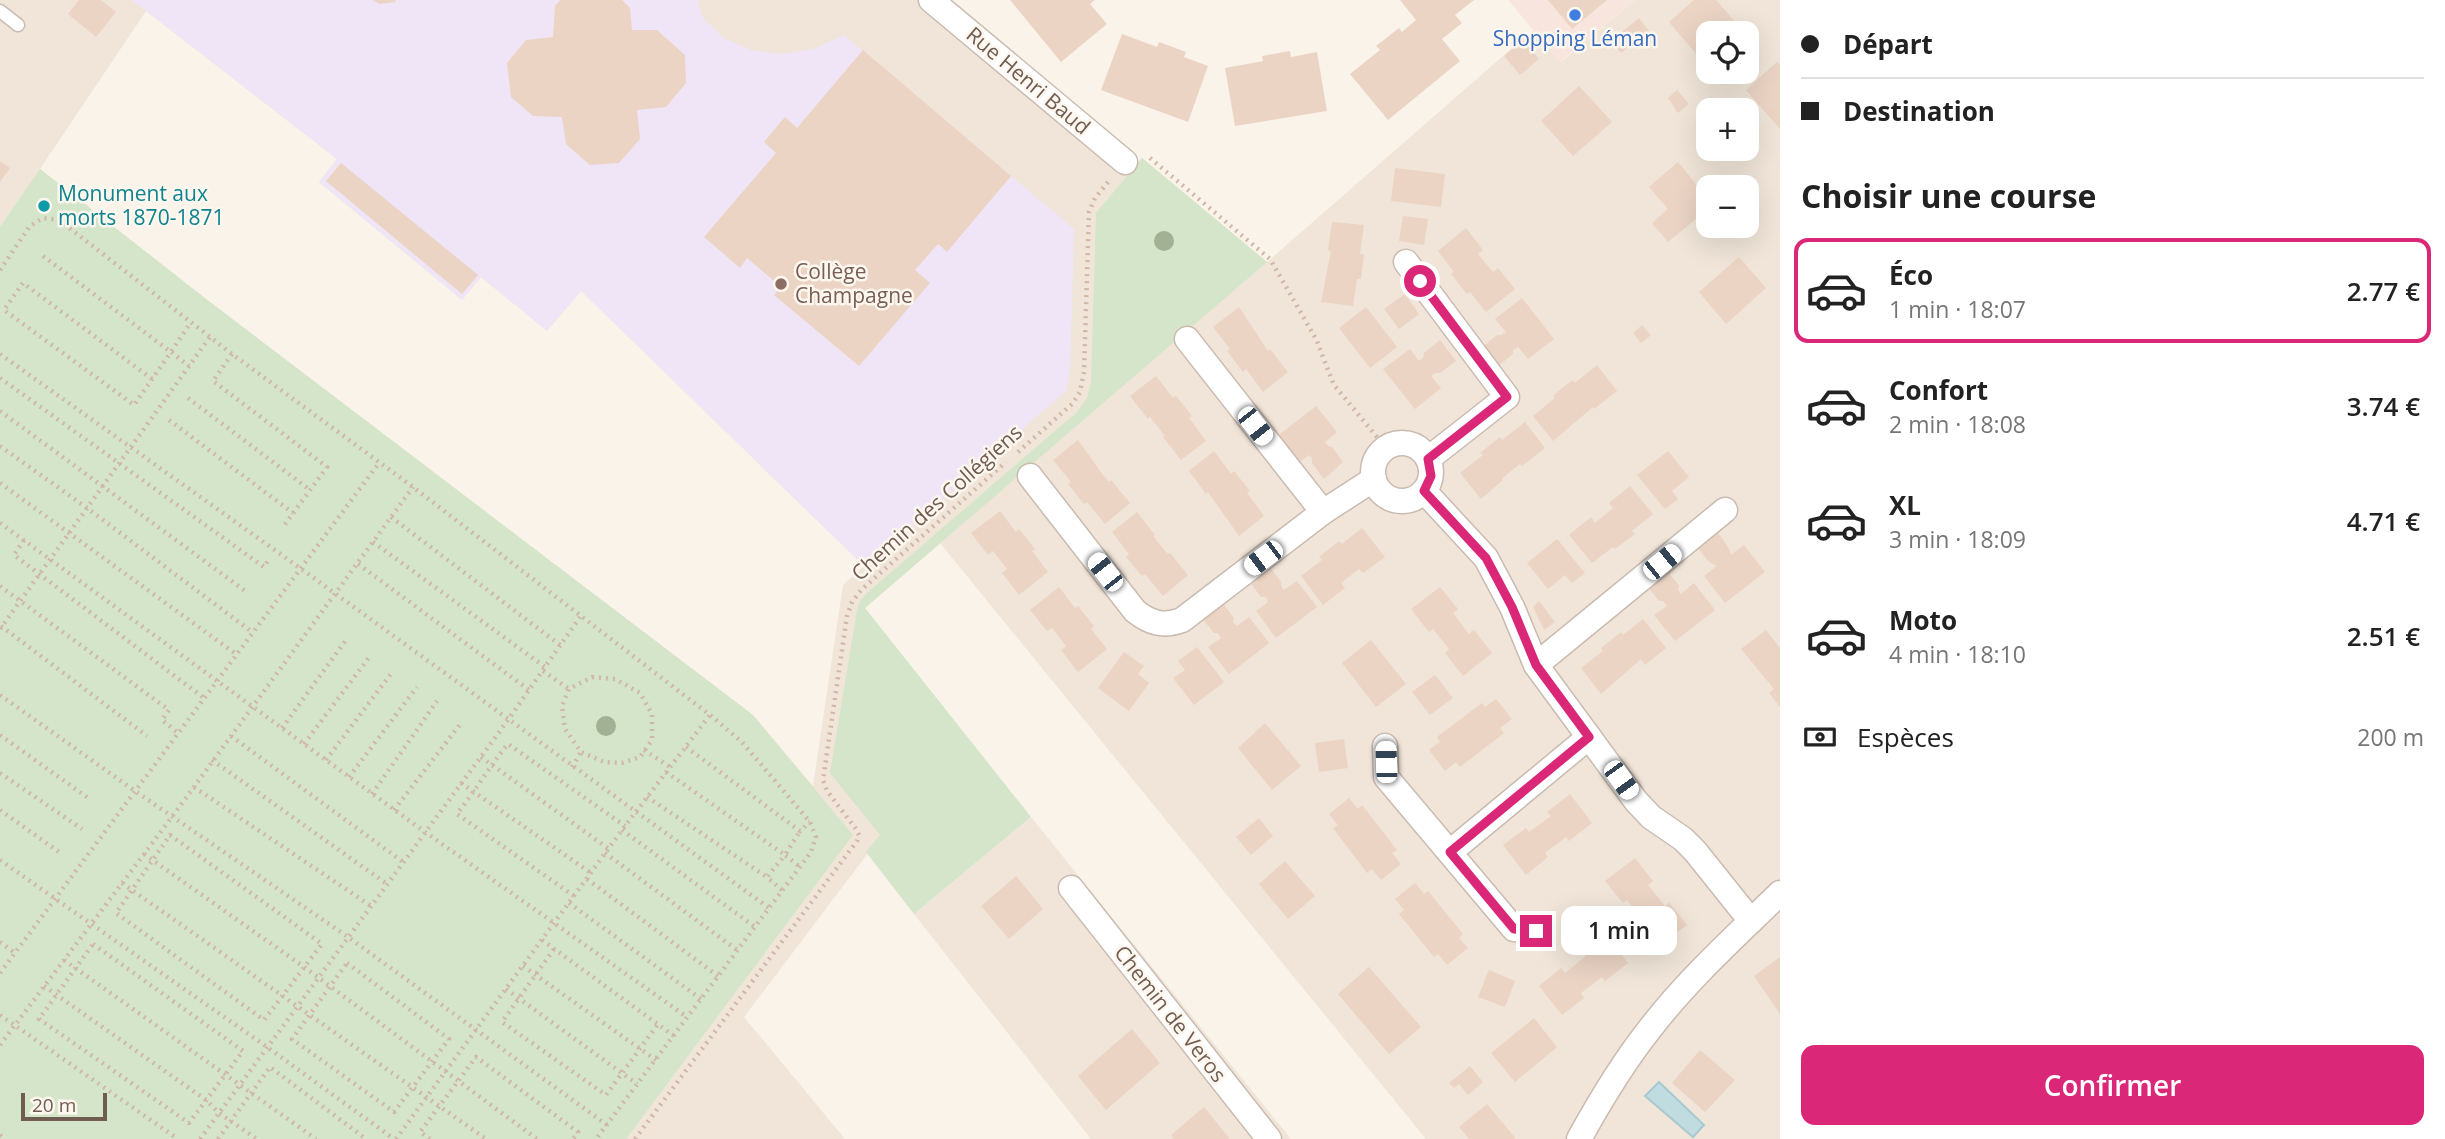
<!DOCTYPE html>
<html lang="fr">
<meta charset="utf-8">
<style>
body{margin:0;font-family:"Open Sans",sans-serif;background:#f2f2f2;color:#222;height:100vh;display:flex;flex-direction:column;font-size:26px;white-space:nowrap}
*{box-sizing:border-box;margin:0}
p{font-size:23px;color:#767676}
.icon{flex:none;width:38px;height:38px;fill:none;stroke:currentColor;stroke-width:2;stroke-linecap:round;stroke-linejoin:round}
.map{position:relative;flex:1;overflow:hidden}
.sheet{display:flex;flex-direction:column;background:#fff;width:665px}
.sheet>*{flex:none}
.guide{display:grid;align-content:center;height:154px;padding:0 21px;background:#fff}
.tools{position:absolute;left:1696px;top:21px;display:grid;gap:14px}
.tools a{display:grid;place-items:center;width:63px;height:63px;border-radius:14px;background:#fff;box-shadow:0 7px 28px #0002;font-size:35px}
.scale{position:absolute;left:21px;bottom:18px;width:86px;box-sizing:border-box;padding-left:7px;border:4px solid #705c50;border-top:0;font-size:19px;line-height:24px;white-space:nowrap;color:#705c50;-webkit-text-stroke:5px #fdf7ef;paint-order:stroke}
.end{position:absolute;width:32px;height:32px;margin:-16px;border:9px solid #db2777;background:#fff;box-shadow:0 0 0 4px #fff}
.from{border-radius:50%}
.bubble{position:absolute;height:49px;border-radius:14px;background:#fff;box-shadow:0 7px 28px #0002;font-size:23px;font-weight:600;line-height:49px;text-align:center}
.car{position:absolute;width:21px;height:42px;margin:-21px -10px;border-radius:9px;box-shadow:0 0 5px 2px #0007;background:linear-gradient(#fff 24%,#345 0 40%,#fff 0 76%,#345 0 86%,#fff 0)}
.guide b{display:flex;align-items:center;gap:24px;height:66px;font-size:26px}
.guide b+b{border-top:2px solid #e0e0e0}
.guide i{width:18px;height:18px;background:#222}
ul{padding:0;list-style:none}
li{display:flex;align-items:center;gap:21px;height:105px;margin:0 14px 10px;padding:0 7px;border:4px solid transparent;border-radius:14px}
li div{flex:1}
li b{display:block;font-size:26px}
li em{font-style:normal;font-weight:600}
li.on{border-color:#db2777}
li>.icon{width:63px;height:63px;stroke-width:1.5}
h2{padding:0 21px;font-size:32px;line-height:84px}
.pay{display:flex;align-items:center;gap:18px;height:77px;padding:0 21px;font-size:26px}
.pay p{margin-inline-start:auto}
.cta{display:flex;gap:14px;margin-top:auto;padding:14px 21px}
.cta a{flex:1;height:80px;border-radius:14px;background:#db2777;color:#fff;font-size:28px;font-weight:600;line-height:80px;text-align:center}
main{display:flex;flex:1;min-height:0}
.map>svg:first-child{display:block}
</style>
<main>
<div class="map">
<svg width="1780" height="1139" viewBox="0 0 1780 1139">
<rect width="100%" height="100%" fill="#faf3e9"/>
<g fill="#f0e5d8" fill-rule="evenodd">
<path d="M0 0H931L1134 168 1142 158 1267 262 1533 30 1561 62 1635 0H1780V1139H1426L940 543 865 608 931 693 881 836 744 1017 845 1139H0ZM146 11 337 159 319 182 462 300 481 277 547 331 581 291 864 566 843 585 813 786 753 715 210 302 40 169ZM1708 33H1746V72H1708ZM1708 110H1746V149H1708ZM1708 187H1746V226H1708Z"/>
<polygon points="1031,817 1291,1139 1091,1139 914,914"/>
</g>
<polygon fill="#f8e6de" points="1508,0 1635,0 1560,62"/>
<polygon fill="#f0e5f6" points="132,0 697,0 703,18 724,38 751,50 782,54 813,49 844,35 1074,229 1070,372 1066,391 865,567 581,291 547,331 481,277 462,300 319,182 337,159"/>
<g fill="#d4e5c9">
<polygon points="1142,158 1267,262 865,608 1031,817 914,914 866,852 880,835 830,773 857,610 860,601 867,593 1077,412 1087,398 1091,382 1096,213"/>
<polygon points="40,169 210,302 753,715 853,835 626,1139 0,1139 0,227"/>
</g>
<polygon fill="#c0dce1" stroke="#a7cad1" stroke-width="2" points="1659,1082 1704,1125 1693,1137 1645,1096"/>
<g fill="#ebd4c4">
<polygon points="79,0 101,0 116,12 96,37 68,14"/>
<polygon points="373,0 395,0 396,2 379,4"/>
<polygon points="560,0 622,0 630,8 632,30 657,30 685,55 686,83 666,107 637,110 640,139 619,163 590,165 566,144 562,117 533,116 511,97 507,63 526,40 553,37 555,6"/>
<polygon points="1010,0 1095,0 1090,4 1107,24 1061,62"/>
<polygon points="1400,0 1474,0 1455,15 1462,23 1442,39 1460,61 1388,120 1350,74 1380,50 1376,46 1399,28 1402,32 1416,20"/>
<polygon points="1548,0 1607,0 1572,29"/>
<polygon points="1694,0 1716,0 1736,23 1724,33 1708,33 1708,46 1697,55 1669,22"/>
<polygon points="1639,18 1649,31 1621,53 1611,41"/>
<polygon points="1122,34 1157,47 1159,42 1170,46 1186,52 1184,57 1208,66 1188,122 1101,90"/>
<polygon points="1523,40 1539,59 1520,75 1504,56"/>
<polygon points="863,50 1011,176 947,252 938,244 915,270 930,283 859,366 774,295 781,287 747,258 740,268 704,237 776,153 764,142 785,117 797,128"/>
<polygon points="1290,51 1291,57 1317,52 1327,111 1235,126 1225,68 1263,61 1262,56"/>
<polygon points="1777,62 1780,65 1780,129 1746,90"/>
<polygon points="1579,86 1612,122 1573,156 1541,121"/>
<polygon points="1677,90 1689,104 1678,113 1668,98"/>
<polygon points="0,161 10,168 0,182"/>
<polygon points="1678,162 1708,199 1708,209 1668,242 1652,223 1668,209 1649,187"/>
<polygon points="341,163 478,275 462,294 326,181"/>
<polygon points="1395,168 1445,174 1441,207 1391,201"/>
<polygon points="1403,216 1428,219 1424,245 1399,241"/>
<polygon points="1332,222 1364,225 1360,254 1364,254 1361,279 1357,279 1353,306 1321,302 1331,251 1328,250"/>
<polygon points="1466,228 1483,250 1478,254 1493,272 1498,268 1515,289 1486,312 1470,292 1467,294 1451,274 1454,272 1438,251"/>
<polygon points="1739,257 1766,288 1726,324 1699,292"/>
<polygon points="1405,294 1419,314 1399,329 1384,309"/>
<polygon points="1522,298 1554,339 1528,359 1518,347 1513,350 1513,354 1497,367 1481,348 1497,335 1501,335 1506,332 1495,319"/>
<polygon points="1239,307 1268,351 1270,349 1288,372 1263,392 1246,369 1243,372 1227,351 1230,349 1213,327"/>
<polygon points="1366,307 1397,347 1370,368 1339,328"/>
<polygon points="1642,325 1651,335 1641,343 1633,333"/>
<polygon points="1440,340 1456,361 1440,373 1435,373 1431,376 1441,388 1415,409 1383,369 1410,349 1419,361 1423,358 1424,353"/>
<polygon points="1597,365 1617,391 1594,409 1593,407 1553,441 1533,416 1555,398 1553,396 1562,388 1573,380 1575,383"/>
<polygon points="1156,376 1173,398 1176,396 1185,407 1192,416 1189,418 1206,441 1181,460 1163,437 1165,436 1158,427 1150,417 1148,419 1130,396"/>
<polygon points="1316,406 1337,432 1325,442 1328,446 1332,447 1343,462 1324,479 1312,463 1312,458 1309,455 1296,464 1275,438"/>
<polygon points="1525,422 1545,448 1522,466 1520,464 1511,471 1502,479 1503,480 1481,499 1460,473 1483,455 1480,453 1500,437 1502,440"/>
<polygon points="1078,440 1103,475 1109,482 1111,480 1130,503 1105,524 1087,502 1084,504 1068,484 1071,482 1053,460"/>
<polygon points="1214,451 1231,474 1234,471 1250,491 1247,493 1264,516 1239,536 1208,492 1206,494 1189,471"/>
<polygon points="1668,451 1689,477 1672,491 1678,499 1665,509 1637,475"/>
<polygon points="1630,486 1653,514 1632,531 1635,534 1615,549 1613,547 1592,563 1569,535 1591,517 1595,523 1613,508 1609,503"/>
<polygon points="1000,511 1016,532 1019,529 1035,549 1032,551 1048,572 1019,595 1002,573 1007,569 993,551 988,555 971,533"/>
<polygon points="1137,512 1155,535 1153,536 1161,546 1168,554 1170,553 1188,575 1163,596 1145,574 1142,576 1126,557 1129,554 1112,532"/>
<polygon points="1362,528 1385,557 1363,573 1359,569 1341,583 1345,588 1323,605 1301,576 1322,560 1319,557 1339,541 1342,544"/>
<polygon points="1716,530 1728,547 1731,555 1744,545 1765,572 1725,603 1704,576 1717,566 1709,562 1696,546"/>
<polygon points="1557,539 1585,573 1572,583 1565,575 1548,589 1527,563"/>
<polygon points="1269,566 1281,582 1281,586 1284,590 1297,581 1317,607 1276,638 1256,611 1268,602 1266,597 1261,597 1249,581"/>
<polygon points="1666,570 1679,585 1678,590 1681,594 1694,583 1715,610 1675,641 1654,615 1667,606 1663,601 1659,601 1646,585"/>
<polygon points="1059,587 1075,608 1078,606 1094,626 1091,629 1107,649 1078,672 1061,650 1066,646 1052,628 1047,631 1030,610"/>
<polygon points="1440,587 1458,609 1453,613 1469,634 1474,630 1492,653 1463,676 1445,653 1449,649 1433,629 1429,632 1411,609"/>
<polygon points="1221,601 1234,618 1233,622 1237,626 1249,617 1269,643 1229,674 1208,647 1221,638 1218,633 1214,633 1201,617"/>
<polygon points="1539,601 1555,622 1544,630 1533,607"/>
<polygon points="1643,619 1666,648 1645,665 1641,659 1601,694 1581,668 1603,651 1601,648 1621,632 1623,635"/>
<polygon points="1766,630 1780,648 1780,707 1769,693 1774,689 1741,649"/>
<polygon points="1371,640 1406,684 1376,707 1342,663"/>
<polygon points="1197,647 1224,682 1194,705 1173,678 1185,670 1178,661"/>
<polygon points="1124,652 1144,666 1138,674 1149,683 1129,711 1098,688"/>
<polygon points="1435,675 1453,698 1430,715 1412,692"/>
<polygon points="1496,699 1512,719 1500,728 1504,733 1460,767 1456,762 1445,771 1429,750 1440,742 1437,737 1482,703 1485,707"/>
<polygon points="1265,723 1301,766 1272,790 1238,748"/>
<polygon points="1344,739 1348,768 1319,772 1315,743"/>
<polygon points="1570,794 1592,823 1569,841 1566,837 1545,853 1548,857 1526,875 1503,845 1526,828 1529,832 1551,816 1547,812"/>
<polygon points="1349,798 1358,809 1362,805 1397,850 1392,853 1401,864 1381,880 1372,869 1367,873 1333,828 1338,825 1329,814"/>
<polygon points="1259,818 1273,836 1251,855 1236,837"/>
<polygon points="1635,858 1653,881 1648,885 1665,906 1669,902 1687,925 1657,947 1639,924 1644,921 1627,900 1623,903 1605,881"/>
<polygon points="1285,861 1315,896 1288,919 1259,884"/>
<polygon points="1016,876 1043,909 1009,939 981,906"/>
<polygon points="1415,883 1424,894 1428,891 1463,934 1459,938 1468,948 1447,965 1438,954 1434,957 1399,914 1404,910 1395,899"/>
<polygon points="1605,934 1628,963 1605,981 1602,977 1581,993 1584,998 1562,1015 1539,986 1561,968 1565,973 1586,956 1582,952"/>
<polygon points="1780,957 1780,1014 1754,976"/>
<polygon points="1369,967 1421,1027 1389,1054 1338,994"/>
<polygon points="1489,970 1515,981 1505,1007 1478,997"/>
<polygon points="1534,1018 1557,1047 1515,1082 1491,1053"/>
<polygon points="1132,1029 1160,1063 1106,1110 1078,1076"/>
<polygon points="1700,1050 1735,1080 1705,1112 1672,1083"/>
<polygon points="1470,1066 1483,1082 1468,1095 1459,1084 1454,1088 1449,1083"/>
<polygon points="1487,1104 1516,1139 1469,1139 1459,1127"/>
<polygon points="1204,1107 1230,1139 1174,1139 1171,1135"/>
</g>
<g fill="none" stroke-linecap="round" stroke-linejoin="round">
<defs>
<polyline id="service" points="0,11 18,25"/>
<g id="minor">
<polyline points="931,0 1125,162"/>
<polyline points="1406,262 1507,397 1428,459"/>
<polyline points="1187,339 1323,512"/>
<circle cx="1402" cy="472" r="29"/>
<path d="M1030 476 1135 611C1150 623 1163 627 1182 620L1323 512 1374 479"/>
<polyline points="1424,491 1486,558 1512,607 1536,665 1636,801 1651,817 1683,839 1695,851 1751,921"/>
<polyline points="1536,665 1725,510"/>
<polyline points="1385,746 1386,777 1514,929 1536,931"/>
<polyline points="1450,852 1589,737"/>
<polyline points="1071,888 1269,1139"/>
<path d="M1579 1139C1600 1101 1622 1064 1649 1030 1687 980 1735 937 1780 893"/>
</g>
</defs>
<use href="#service" stroke="#cabbb0" stroke-width="15"/>
<use href="#minor" stroke="#cabbb0" stroke-width="27"/>
<g stroke="#d0b7a7" stroke-width="4.5" stroke-dasharray="2 5" stroke-linecap="butt">
<polyline points="1150,158 1270,259 1316,339 1334,385 1386,448"/>
<polyline points="43,256 171,352 191,322"/>
<polyline points="0,270 30,226 43,218 59,220 232,354 413,487 710,715 742,742 810,822 816,837 811,852 596,1139"/>
<polyline points="0,354 300,568 769,908"/>
<polyline points="232,354 213,381 327,467 283,527"/>
<polyline points="0,378 264,567 269,559"/>
<polyline points="152,379 23,283 4,310 134,405 171,352 189,366"/>
<polyline points="188,398 310,490"/>
<polyline points="0,411 248,593"/>
<polyline points="169,420 293,513"/>
<polyline points="0,446 87,508 252,632"/>
<polyline points="1018,452 1072,404 1080,392 1084,372 1089,212 1095,198 1108,182"/>
<polyline points="0,483 236,654"/>
<polyline points="391,517 560,645"/>
<polyline points="0,523 425,832 687,1017"/>
<polyline points="24,540 14,555 204,698"/>
<polyline points="373,542 545,667"/>
<polyline points="358,564 529,690"/>
<polyline points="0,586 169,710 162,720 178,733"/>
<polyline points="1,626 147,736"/>
<polyline points="0,629 210,337"/>
<polyline points="543,671 569,689"/>
<polygon points="592,677 615,679 640,693 652,714 652,740 640,757 622,763 604,762 581,752 565,729 562,706 569,689"/>
<polyline points="0,695 135,791 348,937 607,1125"/>
<polyline points="282,728 346,640"/>
<polyline points="0,735 91,800"/>
<polyline points="231,736 403,862"/>
<polyline points="304,744 370,656"/>
<polyline points="686,747 800,831 810,822"/>
<polyline points="644,750 670,767"/>
<polyline points="481,757 609,849"/>
<polyline points="212,760 387,884"/>
<polyline points="326,760 393,671"/>
<polyline points="572,767 581,752"/>
<polyline points="666,772 785,855 800,831"/>
<polyline points="0,773 82,829"/>
<polyline points="349,777 417,687"/>
<polyline points="461,783 591,873"/>
<polyline points="194,787 371,906"/>
<polyline points="372,794 437,701"/>
<polyline points="647,797 767,877"/>
<polyline points="0,810 59,852"/>
<polyline points="394,810 462,722"/>
<polyline points="622,830 755,927"/>
<polygon points="170,835 322,944 264,1020 116,913"/>
<polyline points="605,853 737,950"/>
<polyline points="144,854 304,967 537,1139"/>
<polyline points="0,860 267,1047 394,1139"/>
<polyline points="587,879 718,976"/>
<polyline points="122,883 486,1139"/>
<polyline points="782,890 767,877 785,855 800,867"/>
<path d="M574 896 457 814C475 791 490 766 508 744L625 826"/>
<polyline points="569,903 701,999"/>
<polyline points="542,940 674,1036"/>
<polyline points="0,942 15,953"/>
<polygon points="93,944 243,1051 189,1123 39,1019"/>
<polyline points="554,949 502,1022 606,1095 658,1024"/>
<polyline points="64,960 316,1139"/>
<polygon points="347,963 449,1039 394,1112 292,1039"/>
<polyline points="523,966 656,1060"/>
<polyline points="0,973 379,463"/>
<polyline points="44,986 206,1100 219,1113 257,1139"/>
<polyline points="506,989 637,1084"/>
<polyline points="0,1015 178,1139"/>
<polyline points="0,1045 172,817 413,487"/>
<polyline points="0,1135 5,1139"/>
<polyline points="200,1139 508,720 580,617"/>
<polyline points="218,1139 270,1067 366,1139"/>
<polyline points="396,1139 625,826 710,715"/>
<polyline points="430,1139 420,1132 476,1057 578,1132 573,1139"/>
<polyline points="635,1139 857,841 859,835 856,829 827,791 823,780 847,616 852,602 861,590 1006,462"/>
</g>
<use href="#service" stroke="#fff" stroke-width="12"/>
<use href="#minor" stroke="#fff" stroke-width="24"/>
</g>
<g fill="#a2b093">
<circle cx="1164" cy="241" r="10"/>
<circle cx="606" cy="726" r="10"/>
</g>
<g fill="none" stroke-linecap="round" stroke-linejoin="round">
<polyline stroke="#db2777" stroke-width="9" points="1420,281 1507,397 1428,459 1431,476 1424,491 1486,558 1512,607 1536,665 1589,737 1450,852 1514,929 1536,931"/>
</g>
<circle fill="#3f7fe0" stroke="#fdf7ef" stroke-width="2.5" cx="1575" cy="15" r="7"/>
<circle fill="#0f9aa8" stroke="#fdf7ef" stroke-width="2.5" cx="44" cy="206" r="7"/>
<circle fill="#8d6e63" stroke="#fdf7ef" stroke-width="2.5" cx="781" cy="284" r="7"/>
<g text-anchor="middle" stroke-width="5" stroke-linejoin="round" paint-order="stroke">
<g font-size="21" fill="#366cbe" stroke="#fdf7ef">
<text x="1575" y="46">Shopping Léman</text>
</g>
<g font-size="21" fill="#705c50" stroke="#fdf7ef">
<text transform="translate(1028 81) rotate(40)" y="7">Rue Henri Baud</text>
<text transform="translate(937 503) rotate(-42)" y="7">Chemin des Collégiens</text>
<text transform="translate(1170 1014) rotate(52)" y="7">Chemin de Veros</text>
</g>
<g font-size="21" fill="#0d838f" stroke="#fdf7ef" text-anchor="start">
<text x="58" y="201">Monument aux<tspan x="58" dy="24">morts 1870-1871</tspan></text>
</g>
<g font-size="21" fill="#785e54" stroke="#fdf7ef" text-anchor="start">
<text x="795" y="279">Collège<tspan x="795" dy="24">Champagne</tspan></text>
</g>
</g>
</svg>
<div class="tools">
<a><svg class="icon" aria-label="locate" viewBox="0 0 24 24"><circle cx="12" cy="12" r="6"/><path d="M12 2v4M12 18v4M2 12h4M18 12h4"/></svg></a>
<a>+</a>
<a>−</a>
</div>
<div class="scale">20 m</div>
<i class="end from" style="left:1420px;top:281px"></i>
<i class="end" style="left:1536px;top:931px"></i>
<div class="bubble" style="left:1561px;top:906px;width:116px">1 min</div>
<i class="car" style="left:1255px;top:426px;rotate:142deg"></i>
<i class="car" style="left:1263px;top:558px;rotate:233deg"></i>
<i class="car" style="left:1662px;top:562px;rotate:51deg"></i>
<i class="car" style="left:1105px;top:572px;rotate:322deg"></i>
<i class="car" style="left:1386px;top:762px;rotate:358deg"></i>
<i class="car" style="left:1621px;top:780px;rotate:144deg"></i>
</div>
<section class="sheet">
<div class="guide">
<b><i class="from"></i>Départ</b>
<b><i></i>Destination</b>
</div>
<h2>Choisir une course</h2>
<ul>
<li class="on"><svg class="icon" aria-label="car" viewBox="0 0 24 24"><path d="M5 17H2v-5l4-1 3-4h7l3 4 3 1v5h-3M9 17h6M6 11h13"/><circle cx="7" cy="17" r="2"/><circle cx="17" cy="17" r="2"/></svg><div><b>Éco</b><p>1 min · 18:07</p></div><em>2.77 €</em></li>
<li><svg class="icon" aria-label="car" viewBox="0 0 24 24"><path d="M5 17H2v-5l4-1 3-4h7l3 4 3 1v5h-3M9 17h6M6 11h13"/><circle cx="7" cy="17" r="2"/><circle cx="17" cy="17" r="2"/></svg><div><b>Confort</b><p>2 min · 18:08</p></div><em>3.74 €</em></li>
<li><svg class="icon" aria-label="car" viewBox="0 0 24 24"><path d="M5 17H2v-5l4-1 3-4h7l3 4 3 1v5h-3M9 17h6M6 11h13"/><circle cx="7" cy="17" r="2"/><circle cx="17" cy="17" r="2"/></svg><div><b>XL</b><p>3 min · 18:09</p></div><em>4.71 €</em></li>
<li><svg class="icon" aria-label="car" viewBox="0 0 24 24"><path d="M5 17H2v-5l4-1 3-4h7l3 4 3 1v5h-3M9 17h6M6 11h13"/><circle cx="7" cy="17" r="2"/><circle cx="17" cy="17" r="2"/></svg><div><b>Moto</b><p>4 min · 18:10</p></div><em>2.51 €</em></li>
</ul>
<div class="pay"><svg class="icon" aria-label="cash" viewBox="0 0 24 24"><path d="M3 7h18v10H3z"/><circle cx="12" cy="12" r="2"/></svg>Espèces<p>200 m</p></div>
<div class="cta"><a>Confirmer</a></div>
</section>
</main>
